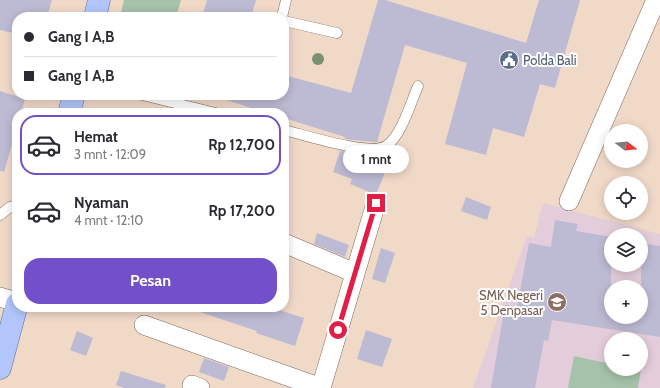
<!DOCTYPE html>
<html lang="id">
<meta charset="utf-8">
<style>
body{margin:0;font-family:Cabin,sans-serif;background:#f7f7f7;color:#2b2b33;height:100vh;display:flex;flex-direction:column;font-size:15px;white-space:nowrap}
*{box-sizing:border-box;margin:0}
p{font-size:13px;color:#7c7c81}
.icon{flex:none;width:22px;height:22px;fill:none;stroke:currentColor;stroke-width:2;stroke-linecap:round;stroke-linejoin:round}
.map{position:relative;flex:1;overflow:hidden}
.panel{position:absolute;left:12px;top:108px;width:277px;height:204px;display:flex;flex-direction:column;background:#fff;border-radius:16px;box-shadow:0 2px 10px #0003}
.panel>*{flex:none}
.banner{position:absolute;left:12px;top:12px;width:277px;height:88px;border-radius:16px;box-shadow:0 2px 10px #0003;display:grid;align-content:center;height:88px;padding:0 12px;background:#fff}
.needle{width:26px;rotate:106deg}
.fabs{position:absolute;left:604px;top:124px;display:grid;gap:8px}
.fabs a{display:grid;place-items:center;width:44px;height:44px;border-radius:50%;background:#fff;box-shadow:0 2px 10px #0003;font-size:20px}
.end{position:absolute;width:18px;height:18px;margin:-9px;border:5px solid #e11d48;background:#fff;box-shadow:0 0 0 2px #fff}
.from{border-radius:50%}
.bubble{position:absolute;height:28px;border-radius:14px;background:#fff;box-shadow:0 2px 10px #0003;font-size:13px;font-weight:700;line-height:28px;text-align:center}
.banner b{display:flex;align-items:center;gap:14px;height:38px;font-size:15px}
.banner b+b{border-top:1px solid #e1e1e2}
.banner i{width:10px;height:10px;background:#2b2b33}
ul{padding:7px 0 0;list-style:none}
li{display:flex;align-items:center;gap:12px;height:60px;margin:0 8px 6px;padding:0 4px;border:2px solid transparent;border-radius:16px}
li div{flex:1}
li b{display:block;font-size:15px}
li em{font-style:normal;font-weight:700}
li.on{border-color:#7150c9}
li>.icon{width:36px;height:36px;stroke-width:1.5}
.cta{display:flex;gap:8px;margin-top:auto;padding:8px 12px}
.cta a{flex:1;height:46px;border-radius:16px;background:#7150c9;color:#fff;font-size:16px;font-weight:700;line-height:46px;text-align:center}
.map>svg:first-child{display:block}
</style>
<div class="map">
<svg width="660" height="388" viewBox="0 0 660 388">
<rect width="100%" height="100%" fill="#f1d9c8"/>
<path fill="#e3cdda" fill-rule="evenodd" d="M543 203 660 234V388H473L527 236 534 238ZM611 235H641V265H611ZM611 287H641V317H611ZM611 339H641V369H611Z"/>
<g fill="#a6c2aa">
<polygon points="124,0 181,0 176,17 120,17"/>
<polygon points="574,356 611,364 611,369 641,369 638,388 568,388"/>
</g>
<g fill="#bdbad3">
<polygon points="0,0 52,0 47,17 17,17 17,34 0,30"/>
<polygon points="207,0 256,0 251,17 202,17"/>
<polygon points="378,0 385,0 526,43 539,0 580,0 555,88 540,84 524,137 493,128 486,155 445,144 467,63 405,45 377,142 345,139 345,137 284,118 284,113 267,113 220,98 220,95 284,95 284,75 351,93"/>
<polygon points="0,91 25,99 21,113 17,113 17,127 4,172 0,171"/>
<polygon points="340,151 373,155 371,164 386,170 377,192 372,193 350,184 352,179 333,172"/>
<polygon points="466,197 491,207 487,220 461,211"/>
<polygon points="555,220 578,224 576,231 611,237 611,317 641,317 641,243 660,246 660,337 552,320 548,341 544,340 535,388 491,388 505,305 517,307 529,243 551,247"/>
<polygon points="317,233 349,245 345,257 314,244"/>
<polygon points="381,248 395,253 385,283 372,279"/>
<polygon points="195,307 270,307 304,318 295,346 256,333 257,331 194,310"/>
<polygon points="366,330 392,339 382,367 357,359"/>
<polygon points="77,331 93,338 86,356 70,350"/>
<polygon points="204,358 229,367 224,381 199,372"/>
<polygon points="121,371 166,385 165,388 124,388 116,385"/>
</g>
<g fill="none" stroke-linecap="round" stroke-linejoin="round">
<defs>
<g id="lane">
<polyline points="282,17 286,0"/>
<polyline points="284,21 337,33"/>
<polyline points="142,95 216,113"/>
<path d="M284 130C305 135 369 156 386 146 401 137 411 102 418 86"/>
<polyline points="0,215 10,207 17,205"/>
</g>
<g id="street">
<polyline points="569,201 656,0"/>
<polyline points="284,243 355,273"/>
<polyline points="0,297 17,302"/>
<polyline points="144,325 321,388 376,203"/>
<polyline points="192,385 200,388"/>
</g>
<g id="primary">
<polyline points="95,17 99,0"/>
<polyline points="69,113 74,95"/>
<polyline points="0,368 17,304"/>
</g>
</defs>
<use href="#lane" stroke="#7d6859" stroke-width="11"/>
<use href="#street" stroke="#7d6859" stroke-width="20"/>
<use href="#primary" stroke="#5d6fa7" stroke-width="23"/>
<use href="#lane" stroke="#fff" stroke-width="10"/>
<use href="#street" stroke="#fff" stroke-width="19"/>
<use href="#primary" stroke="#b2c6fb" stroke-width="22"/>
</g>
<circle fill="#7b9071" cx="318" cy="59" r="6"/>
<g fill="none" stroke-linecap="round" stroke-linejoin="round">
<polyline stroke="#e11d48" stroke-width="5" points="338,330 376,203"/>
</g>
<defs>
<symbol id="civic-disc" viewBox="-11 -11 22 22"><circle r="9.5" fill="#5c6f8a" stroke="#fff"/><path d="M-.6-6.5H3V-4.5H.6V-3L4-1V1h2V6H-6V1h2V-1L-.6-3ZM-1.2 2.5V6h2.4V2.5Z" fill="#fff"/></symbol>
<symbol id="school-disc" viewBox="-11 -11 22 22"><circle r="9.5" fill="#8d6e63" stroke="#fff"/><path d="M0-5L7-2L0 1L-7-2ZM-4 1L0 2.5L4 1V4Q0 6-4 4Z" fill="#fff"/></symbol>
</defs>
<g fill-rule="evenodd">
<use href="#civic-disc" x="498" y="49" width="22" height="22"/>
<use href="#school-disc" x="546" y="291" width="22" height="22"/>
</g>
<g text-anchor="middle" stroke-width="4" stroke-linejoin="round" paint-order="stroke">
<g font-size="13" fill="#4e5e75" stroke="#fff" text-anchor="start">
<text x="523" y="65">Polda Bali</text>
</g>
<g font-size="13" fill="#785e54" stroke="#fff" text-anchor="end">
<text x="543" y="300">SMK Negeri<tspan x="543" dy="15">5 Denpasar</tspan></text>
</g>
</g>
</svg>
<div class="fabs">
<a><svg class="needle" viewBox="-14 -14 28 28"><path d="M0-13l5 13h-10z" fill="#e53935"/><path d="M0 13l5-13h-10z" fill="#7c7c81"/></svg></a>
<a><svg class="icon" aria-label="locate" viewBox="0 0 24 24"><circle cx="12" cy="12" r="6"/><path d="M12 2v4M12 18v4M2 12h4M18 12h4"/></svg></a>
<a><svg class="icon" aria-label="layers" viewBox="0 0 24 24"><path d="M12 4l9 5-9 5-9-5zM3 14l9 5 9-5"/></svg></a>
<a>+</a>
<a>−</a>
</div>
<i class="end from" style="left:338px;top:330px"></i>
<i class="end" style="left:376px;top:203px"></i>
<div class="bubble" style="left:343px;top:145px;width:66px">1 mnt</div>
<div class="banner">
<b><i class="from"></i>Gang I A,B</b>
<b><i></i>Gang I A,B</b>
</div>
<section class="panel">
<ul>
<li class="on"><svg class="icon" aria-label="car" viewBox="0 0 24 24"><path d="M5 17H2v-5l4-1 3-4h7l3 4 3 1v5h-3M9 17h6M6 11h13"/><circle cx="7" cy="17" r="2"/><circle cx="17" cy="17" r="2"/></svg><div><b>Hemat</b><p>3 mnt · 12:09</p></div><em>Rp 12,700</em></li>
<li><svg class="icon" aria-label="car" viewBox="0 0 24 24"><path d="M5 17H2v-5l4-1 3-4h7l3 4 3 1v5h-3M9 17h6M6 11h13"/><circle cx="7" cy="17" r="2"/><circle cx="17" cy="17" r="2"/></svg><div><b>Nyaman</b><p>4 mnt · 12:10</p></div><em>Rp 17,200</em></li>
</ul>
<div class="cta"><a>Pesan</a></div>
</section>
</div>
